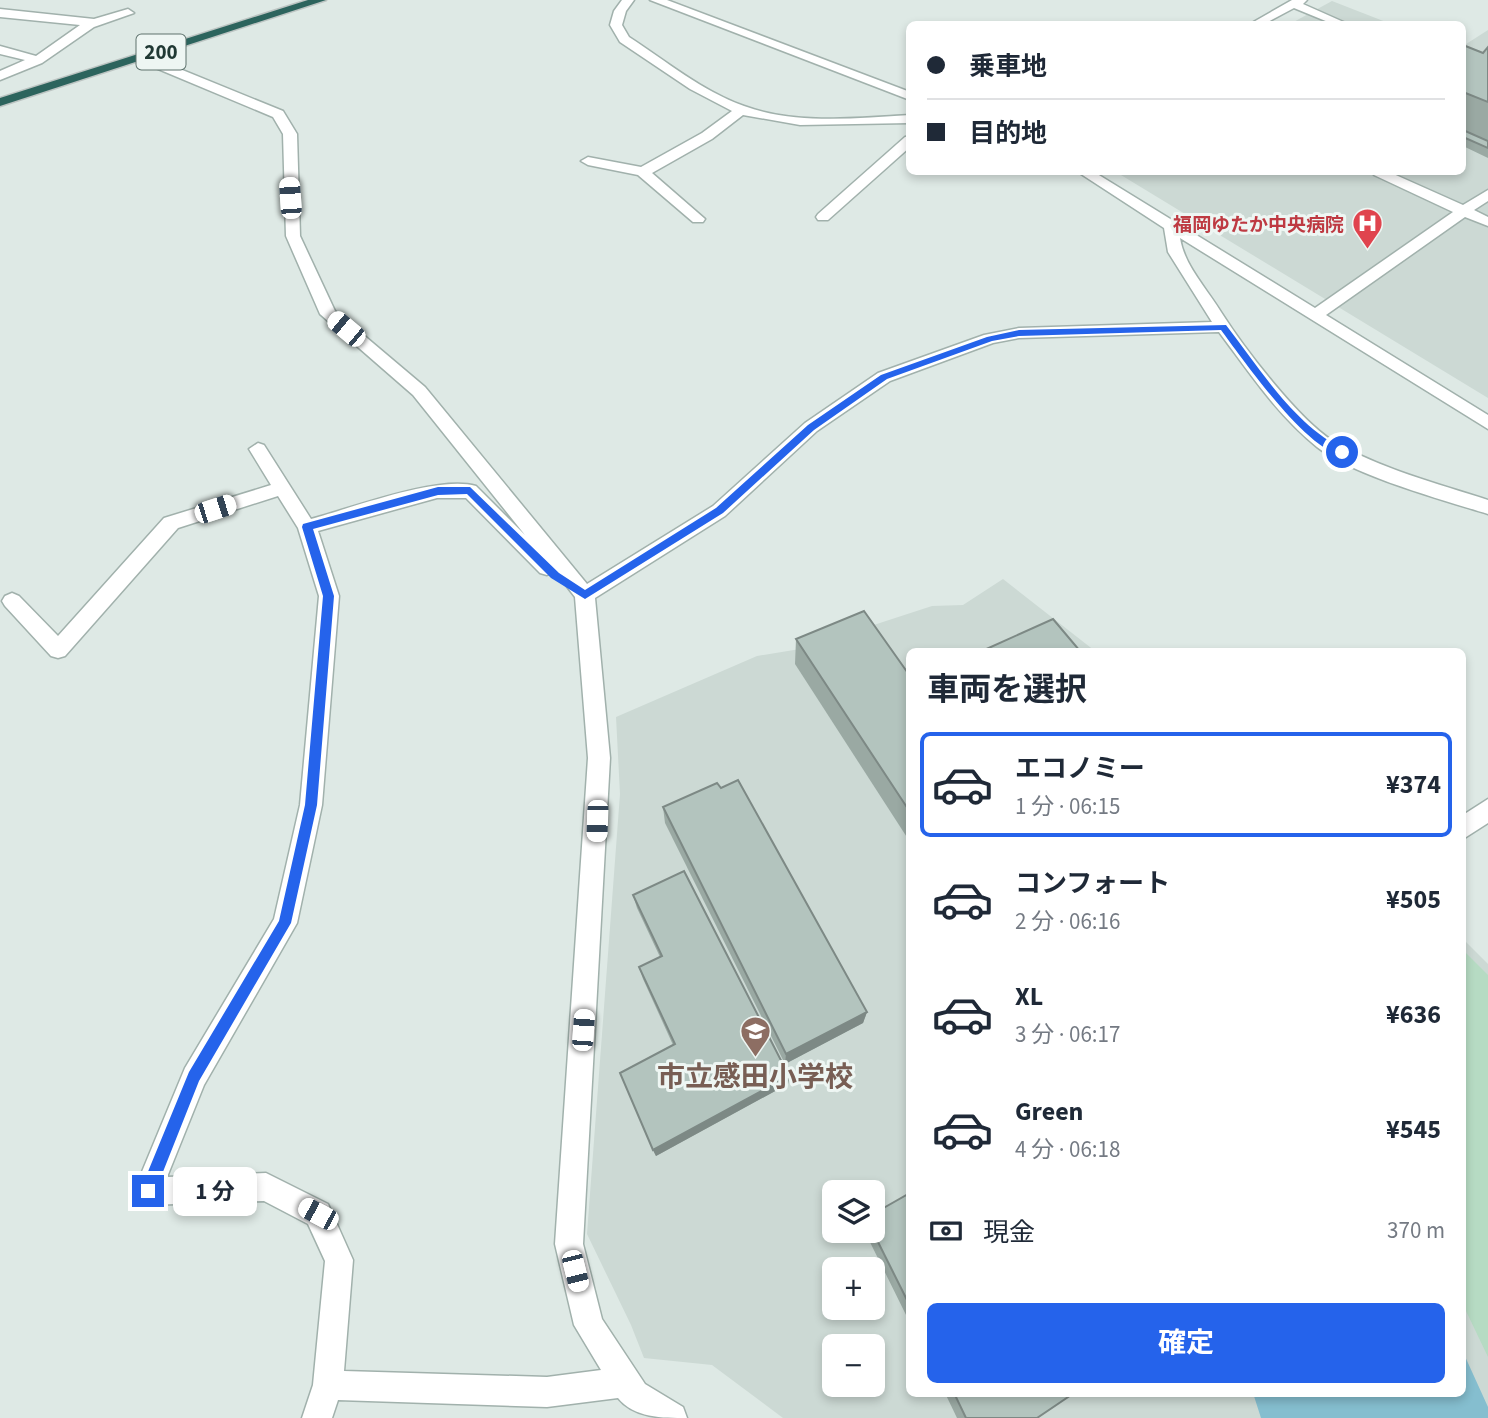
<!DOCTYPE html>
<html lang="ja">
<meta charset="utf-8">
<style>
body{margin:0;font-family:"Source Sans 3","Noto Sans JP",sans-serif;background:#f6f6f7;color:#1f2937;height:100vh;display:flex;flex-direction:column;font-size:26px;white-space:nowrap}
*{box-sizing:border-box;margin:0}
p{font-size:23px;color:#747a83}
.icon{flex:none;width:38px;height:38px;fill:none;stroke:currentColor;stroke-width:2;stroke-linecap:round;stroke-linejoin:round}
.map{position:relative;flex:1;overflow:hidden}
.panel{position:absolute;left:906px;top:648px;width:560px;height:749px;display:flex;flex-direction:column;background:#fff;border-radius:10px;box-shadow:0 4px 10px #0003}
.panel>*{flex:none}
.top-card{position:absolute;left:906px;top:21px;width:560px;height:154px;border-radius:10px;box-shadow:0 4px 10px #0003;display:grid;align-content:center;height:154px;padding:0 21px;background:#fff}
.fabs{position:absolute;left:822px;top:1180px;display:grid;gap:14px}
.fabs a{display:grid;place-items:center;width:63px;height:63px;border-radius:10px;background:#fff;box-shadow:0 4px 10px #0003;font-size:35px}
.end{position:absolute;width:32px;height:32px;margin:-16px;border:9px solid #2563eb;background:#fff;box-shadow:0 0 0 4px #fff}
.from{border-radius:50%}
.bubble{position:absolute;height:49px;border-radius:10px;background:#fff;box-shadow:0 4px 10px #0003;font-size:23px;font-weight:700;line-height:49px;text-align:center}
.car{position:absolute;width:21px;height:42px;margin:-21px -10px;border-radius:9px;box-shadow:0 0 5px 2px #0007;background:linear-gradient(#fff 24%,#345 0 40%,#fff 0 76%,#345 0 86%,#fff 0)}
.top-card b{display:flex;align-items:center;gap:24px;height:66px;font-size:26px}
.top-card b+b{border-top:2px solid #e0e1e3}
.top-card i{width:18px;height:18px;background:#1f2937}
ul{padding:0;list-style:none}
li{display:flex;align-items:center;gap:21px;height:105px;margin:0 14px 10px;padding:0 7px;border:4px solid transparent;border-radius:10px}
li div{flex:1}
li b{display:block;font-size:26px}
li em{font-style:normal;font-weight:700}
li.on{border-color:#2563eb}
li>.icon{width:63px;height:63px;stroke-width:1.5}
h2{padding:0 21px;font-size:32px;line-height:84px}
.pay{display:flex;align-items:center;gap:18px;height:77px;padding:0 21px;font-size:26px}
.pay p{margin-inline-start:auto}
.button{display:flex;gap:14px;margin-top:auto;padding:14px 21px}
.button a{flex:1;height:80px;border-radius:10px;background:#2563eb;color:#fff;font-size:28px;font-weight:700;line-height:80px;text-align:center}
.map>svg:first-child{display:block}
</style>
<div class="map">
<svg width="1488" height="1418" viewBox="0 0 1488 1418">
<rect width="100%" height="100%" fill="#dee9e5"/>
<g fill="#ccd9d4" fill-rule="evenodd">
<polygon points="1332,1 1391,24 1290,24"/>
<polygon points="1488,30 1488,398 1116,172 1463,172 1463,46"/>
<path d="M1003 579 1095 651H910V1393H1463V939L1488 964V1418H783L712 1365 644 1358 631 1325 587 1234 620 794 616 717 757 656 800 649 932 606 963 605ZM835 1192H873V1230H835ZM835 1269H873V1307H835ZM835 1346H873V1384H835Z"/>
</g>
<polygon fill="#b6dbc3" points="1463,950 1488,975 1488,1357 1466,1311 1463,1311"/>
<polygon fill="#85becf" points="1463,1352 1488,1407 1488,1418 1261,1418 1253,1393 1463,1393"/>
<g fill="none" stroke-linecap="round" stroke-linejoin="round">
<defs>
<g id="minor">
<path d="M622 0H634L626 11 622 25 629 37C666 61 702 91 744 106 796 125 856 118 910 115V123L800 125 743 115 712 139 652 173 705 219 703 222H693L638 175 588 165 581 161 588 157 641 167 702 133 732 111 690 89 620 42 610 25 614 11Z"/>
<polygon points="650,0 667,0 910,92 910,100"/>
<polygon points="1292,0 1307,0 1303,4 1348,24 1333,24 1294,8 1264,24 1250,24"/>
<polygon points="0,9 94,19 128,9 134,13 94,27 42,63 0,80 0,71 25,60 0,54 0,46 36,56 80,25 0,17"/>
<path d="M143 54 283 111 297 134 300 236 335 311 425 387 587 584 713 506 805 423 878 373 984 335 1019 328 1212 322 1168 252 1164 228 1078 172H1094L1315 308 1453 212 1374 175 1372 172H1389L1463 205 1488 190V201L1474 210 1488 217V226L1465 217 1326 315 1488 415V429L1180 238C1184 265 1207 289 1221 312 1244 348 1298 419 1333 441 1381 469 1436 483 1488 500V514C1443 500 1352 475 1317 447 1277 415 1249 372 1219 332L1019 338 993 343 890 381 817 431 725 516 595 598 610 758 583 1244 602 1319 645 1384 683 1407 687 1418C662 1418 634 1418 618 1398L547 1407 338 1400 332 1418H302L313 1385 325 1261 308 1224 264 1201 148 1205 138 1201 134 1191 185 1068 274 919 300 805 319 596 298 528 278 496 178 528 65 656 58 658 51 656 5 606 2 601 5 596 12 593 19 596 58 636 164 518 271 485 249 449 258 443 264 445 311 519C352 508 438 475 476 486L525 535 413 395 320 314 286 236 283 134 273 117 139 61 137 58ZM437 498H466L540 573 547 575 555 571 575 597 588 758 555 1244 574 1325 601 1370 547 1377 344 1371 353 1260 328 1204 266 1173 167 1177 204 1085 297 923 322 805 339 596 318 531Z"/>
<polygon points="910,136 910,147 828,220 818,220 816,217 818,214 905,137"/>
<polygon points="1488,799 1488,823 1463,839 1463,815"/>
</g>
<polygon id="highway" points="308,0 326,0 0,106 0,98"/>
</defs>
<use href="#minor" stroke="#a1b1ac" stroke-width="3"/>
<use href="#highway" stroke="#bcc4c2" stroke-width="3"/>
<use href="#minor" fill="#fff" fill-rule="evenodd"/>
<use href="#highway" fill="#2c645d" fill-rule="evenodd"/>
</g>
<g fill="#9aa9a3">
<polygon points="1463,45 1483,53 1488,47 1488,158 1463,146"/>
<polygon points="796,639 910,676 910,842 795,664"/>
<polygon points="663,807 867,1012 863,1023 785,1064 665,823"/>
<polygon points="633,895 789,1076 788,1084 656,1156 653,1150 673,1045 643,979 639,967 660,957 637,908"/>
<polygon points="910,1193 910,1323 864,1230 873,1230"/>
<polygon points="945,1393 1074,1393 1037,1418 957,1418"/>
</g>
<g fill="#7d8985">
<polygon points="867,1012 863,1023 785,1064 786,1054"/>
<polygon points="789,1076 788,1084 656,1156 653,1150"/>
</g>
<g fill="#b3c4be" stroke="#7d8985" stroke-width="2">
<polygon points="1463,45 1483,53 1488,47 1488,102 1463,92"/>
<polygon points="1463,130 1488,141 1488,148 1463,137"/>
<polygon points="864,611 910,676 910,812 796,639"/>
<polygon points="1053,619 1080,651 982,651"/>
<polygon points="738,780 867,1012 786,1054 663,807 717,783 721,788"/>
<polygon points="684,871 789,1076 653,1150 620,1073 675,1044 639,967 662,956 633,895"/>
<polygon points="910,1193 910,1306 872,1230 873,1230 873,1214"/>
<polygon points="954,1393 1074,1393 1037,1418 966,1418"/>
</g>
<path fill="#2563eb" d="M1226 325C1260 369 1294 425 1345 450V455C1311 457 1241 357 1221 330L1019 336 992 341 887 379 814 430 723 513 585 599 551 578 467 494 438 495 313 529 334 596 317 805 291 923 199 1081 153 1197 148 1199 142 1197 140 1191 189 1072 279 921 305 805 323 596 302 527 303 524 438 487H470L559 573 585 590 716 508 808 425 881 375 987 337 1019 330Z"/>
<defs>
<symbol id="hospital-pin" viewBox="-11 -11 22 30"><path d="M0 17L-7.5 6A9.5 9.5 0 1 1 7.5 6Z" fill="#e0444e" stroke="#eef6f3"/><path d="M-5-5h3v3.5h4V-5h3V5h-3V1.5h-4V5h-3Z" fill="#fff"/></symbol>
<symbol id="school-pin" viewBox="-11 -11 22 30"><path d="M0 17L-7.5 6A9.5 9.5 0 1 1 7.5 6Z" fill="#8d6e63" stroke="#eef6f3"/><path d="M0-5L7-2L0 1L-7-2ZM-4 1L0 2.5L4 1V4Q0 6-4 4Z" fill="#fff"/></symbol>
</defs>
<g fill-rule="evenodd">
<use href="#hospital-pin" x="1350" y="206" width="35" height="47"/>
<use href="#school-pin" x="738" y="1014" width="35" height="47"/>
</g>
<g text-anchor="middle" stroke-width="6" stroke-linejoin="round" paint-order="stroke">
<g font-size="19" font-weight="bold" fill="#be3a42" stroke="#eef6f3" text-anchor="end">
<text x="1344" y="231">福岡ゆたか中央病院</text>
</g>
<rect fill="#eef6f3" stroke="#5e726d" stroke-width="2" x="136.5" y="34.5" width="49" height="35" rx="5"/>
<g font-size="21" font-weight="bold" fill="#203934">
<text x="161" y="59">200</text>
</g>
<g font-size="28" font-weight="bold" fill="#785e54" stroke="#eef6f3">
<text x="755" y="1086">市立感田小学校</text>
</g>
</g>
</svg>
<div class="fabs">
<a><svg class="icon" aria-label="layers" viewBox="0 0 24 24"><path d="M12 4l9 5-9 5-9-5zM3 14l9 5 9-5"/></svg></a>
<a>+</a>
<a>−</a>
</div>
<i class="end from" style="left:1342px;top:452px"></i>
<i class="end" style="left:148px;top:1191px"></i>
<div class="bubble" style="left:173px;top:1167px;width:84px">1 分</div>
<i class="car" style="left:290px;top:198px;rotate:356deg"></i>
<i class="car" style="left:346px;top:329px;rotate:310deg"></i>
<i class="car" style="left:215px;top:509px;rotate:72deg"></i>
<i class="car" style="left:597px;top:821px;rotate:182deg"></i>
<i class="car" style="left:583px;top:1030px;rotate:4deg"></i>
<i class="car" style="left:318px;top:1214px;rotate:298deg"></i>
<i class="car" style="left:575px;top:1271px;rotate:166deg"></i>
<div class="top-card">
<b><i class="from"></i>乗車地</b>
<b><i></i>目的地</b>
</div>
<section class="panel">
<h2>車両を選択</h2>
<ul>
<li class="on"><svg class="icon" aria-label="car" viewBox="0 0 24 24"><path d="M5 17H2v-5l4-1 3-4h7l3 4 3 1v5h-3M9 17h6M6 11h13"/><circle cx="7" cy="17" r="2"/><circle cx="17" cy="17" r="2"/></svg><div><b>エコノミー</b><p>1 分 · 06:15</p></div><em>¥374</em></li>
<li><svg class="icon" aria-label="car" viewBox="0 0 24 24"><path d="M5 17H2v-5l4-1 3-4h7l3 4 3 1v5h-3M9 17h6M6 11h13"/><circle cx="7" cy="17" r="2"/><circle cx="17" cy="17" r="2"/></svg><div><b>コンフォート</b><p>2 分 · 06:16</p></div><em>¥505</em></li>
<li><svg class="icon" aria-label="car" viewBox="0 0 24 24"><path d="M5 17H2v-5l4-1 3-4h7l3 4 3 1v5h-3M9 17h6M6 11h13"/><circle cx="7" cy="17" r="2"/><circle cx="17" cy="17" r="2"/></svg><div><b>XL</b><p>3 分 · 06:17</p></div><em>¥636</em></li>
<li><svg class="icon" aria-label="car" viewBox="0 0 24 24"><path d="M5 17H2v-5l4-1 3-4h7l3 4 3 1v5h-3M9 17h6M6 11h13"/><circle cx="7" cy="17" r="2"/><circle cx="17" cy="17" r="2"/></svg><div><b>Green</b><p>4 分 · 06:18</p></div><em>¥545</em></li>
</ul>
<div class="pay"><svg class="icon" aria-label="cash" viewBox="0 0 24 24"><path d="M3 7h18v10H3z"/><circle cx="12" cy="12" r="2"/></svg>現金<p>370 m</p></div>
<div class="button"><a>確定</a></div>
</section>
</div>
